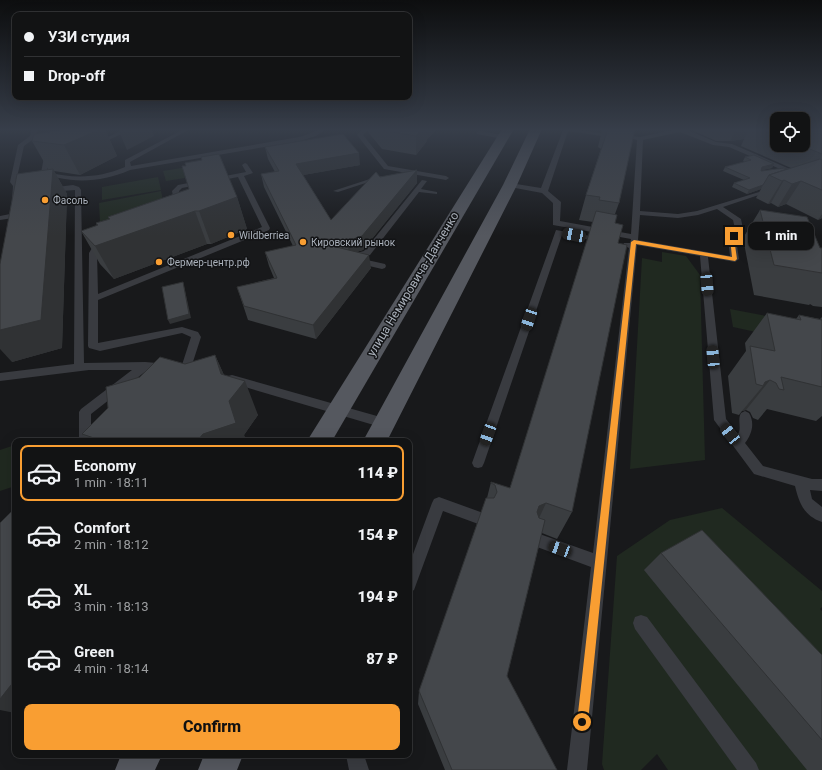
<!DOCTYPE html>
<meta charset="utf-8">
<style>
body{margin:0;font-family:Roboto,sans-serif;background:#1f2022;color:#f1f3f6;height:100vh;display:flex;flex-direction:column;font-size:15px;white-space:nowrap}
*{box-sizing:border-box;margin:0}
p{font-size:13px;color:#9c9ea0}
.icon{flex:none;width:22px;height:22px;fill:none;stroke:currentColor;stroke-width:2;stroke-linecap:round;stroke-linejoin:round}
.map{position:relative;flex:1;overflow:hidden}
.drawer{position:absolute;left:12px;top:438px;width:400px;height:320px;display:flex;flex-direction:column;background:#121314;border-radius:8px;box-shadow:0 4px 16px #0002,0 0 0 1px #313234}
.drawer>*{flex:none}
.top-card{position:absolute;left:12px;top:12px;width:400px;height:88px;border-radius:8px;box-shadow:0 4px 16px #0002,0 0 0 1px #313234;display:grid;align-content:center;height:88px;padding:0 12px;background:#121314}
.buttons{position:absolute;left:770px;top:112px;display:grid;gap:8px}
.buttons a{display:grid;place-items:center;width:40px;height:40px;border-radius:8px;background:#121314;box-shadow:0 4px 16px #0002,0 0 0 1px #313234;font-size:20px}
.end{position:absolute;width:18px;height:18px;margin:-9px;border:5px solid #f99e32;background:#111;box-shadow:0 0 0 2px #111}
.from{border-radius:50%}
.bubble{position:absolute;height:28px;border-radius:8px;background:#121314;box-shadow:0 4px 16px #0002,0 0 0 1px #313234;font-size:13px;font-weight:800;line-height:28px;text-align:center}
.car{position:absolute;width:12px;height:24px;margin:-12px -6px;border-radius:5px;box-shadow:0 0 3px 1px #0007;background:linear-gradient(#222 24%,#8ab4d8 0 40%,#222 0 76%,#8ab4d8 0 86%,#222 0)}
.top-card b{display:flex;align-items:center;gap:14px;height:38px;font-size:15px}
.top-card b+b{border-top:1px solid #313234}
.top-card i{width:10px;height:10px;background:#f1f3f6}
ul{padding:7px 0 0;list-style:none}
li{display:flex;align-items:center;gap:12px;height:56px;margin:0 8px 6px;padding:0 4px;border:2px solid transparent;border-radius:8px}
li div{flex:1}
li b{display:block;font-size:15px}
li em{font-style:normal;font-weight:800}
li.current{border-color:#f99e32}
li>.icon{width:36px;height:36px;stroke-width:1.5}
.button{display:flex;gap:8px;margin-top:auto;padding:8px 12px}
.button a{flex:1;height:46px;border-radius:8px;background:#f99e32;color:#111;font-size:16px;font-weight:800;line-height:46px;text-align:center}
.map>svg:first-child{display:block}
</style>
<div class="map">
<svg width="822" height="770" viewBox="0 0 822 770">
<rect width="100%" height="100%" fill="#18191b"/>
<g fill="#202920">
<polygon points="188,167 191,177 166,181 163,171"/>
<polygon points="158,177 161,190 102,200 102,187"/>
<polygon points="161,191 166,216 101,241 99,203"/>
<polygon points="662,252 686,256 700,275 705,460 630,469 642,258 662,262"/>
<polygon points="730,309 792,321 774,336 733,327"/>
<polygon points="15,445 15,486 0,491 0,450"/>
<polygon points="722,508 822,591 822,607 820,609 822,611 822,770 668,770 657,754 641,770 604,770 602,764 617,556 670,520"/>
</g>
<g fill="none" stroke-linecap="round" stroke-linejoin="round">
<g fill="#393b40" fill-rule="evenodd">
<polygon points="32,129 38,129 36,137 24,146 16,182 19,186 18,199 16,200 12,200 13,186 10,182 18,145 30,136"/>
<polygon points="125,129 132,129 98,145 93,144"/>
<path d="M184 129H190L130 162 131 166 299 137C308 135 319 128 326 129L316 136 300 141 130 170C107 180 83 183 59 178 53 177 45 176 41 173L44 157 55 154 58 156 57 157 49 159 47 172C74 179 99 178 125 167V160Z"/>
<polygon points="362,129 368,129 363,135 388,166 446,176 449,178 446,180 384,169 357,135"/>
<path d="M561 129H574L605 134 602 136 568 131 548 191 561 202 560 221 631 234 637 140 629 138 632 136 640 137 678 129H685L716 142 732 144 822 183V187L729 147 713 145 680 132 643 140 640 211 678 214 697 211 769 189 774 190 723 207 741 219 744 234 736 239 739 259 735 262 708 257 726 419 738 434C742 428 737 420 741 413L745 411 749 413C755 423 752 434 745 443L763 466 812 479H822V491L810 490 812 499 822 507V522C804 516 799 503 795 486L754 474 714 420 700 256 637 245 587 770H567L591 567 529 544 527 539 529 534 534 532 593 553 629 248 623 245 624 243H630L631 239 553 225V203L542 193 510 187 507 185 510 183 541 188 563 130ZM717 209 733 220 736 233 728 238 730 256 638 240 640 215 678 218 698 215Z"/>
<polygon points="479,131 503,135 506,137 503,139 477,134 477,132"/>
<polygon points="245,163 247,164 253,173 244,176 270,228 269,230 98,300 98,343 182,327 198,332 201,337 190,371 182,371 181,368 191,337 182,333 100,351 89,348 88,346 89,253 92,248 105,244 109,246 97,253 98,294 262,227 238,177 182,188 179,191 183,207 179,209 175,207 172,191 178,185 246,172 242,165"/>
<polygon points="379,176 384,177 338,192 333,191"/>
<polygon points="422,180 427,181 421,189 437,192 437,194 419,192 370,255 358,258 385,264 386,266 385,268 382,269 352,262 348,257 349,255 364,251"/>
<polygon points="73,185 79,187 81,190 84,363 145,362 169,364 170,367 169,370 146,371 91,414 91,441 79,441 79,412 81,409 132,370 89,370 0,381 0,373 74,364 75,190 49,192 46,190 49,188"/>
<polygon points="10,214 14,216 13,218 0,220 0,216"/>
<polygon points="556,230 602,238 606,240 602,242 562,235 484,463 482,467 478,468 474,467 472,463"/>
<polygon points="232,375 384,418 388,420 390,423 388,426 384,428 228,382 227,379 228,376"/>
<polygon points="439,497 486,514 488,519 486,524 481,525 443,511 414,590 409,593 409,565 432,503 434,499"/>
<polygon points="641,615 647,617 756,763 759,770 737,770 635,629 633,623 635,617"/>
<polygon points="346,755 364,755 369,770 349,770"/>
</g>
<g fill="#55585f" fill-rule="evenodd">
<polygon points="502,129 514,129 332,441 307,441"/>
<polygon points="530,129 542,129 517,185 387,441 363,441 503,185"/>
<polygon points="121,755 162,755 155,770 115,770"/>
<polygon points="204,755 243,755 237,770 198,770"/>
</g>
</g>
<g fill="#3a3d40">
<polygon points="73,129 105,129 117,156 80,175 54,171 67,194 62,348 12,362 48,169 32,141"/>
<polygon points="367,129 437,129 427,139 427,141 416,155 382,149 368,132"/>
<polygon points="595,129 635,129 619,203 615,214 615,223 618,243 572,512 557,539 542,533 507,676 557,770 445,770 418,704 419,691 487,498 491,482 510,488 593,222 579,220 586,195 601,149 598,147 602,130"/>
<polygon points="693,129 777,129 777,145 803,145 822,129 822,218 818,220 786,204 778,207 771,203 768,204 756,198 761,189 747,194 732,187 734,183 744,180 723,171 725,167 745,162 743,161 745,157 774,164 772,168 761,170 761,171 787,169 791,168 741,146 744,139 730,141 716,141 692,130"/>
<polygon points="265,147 360,165 303,175 331,220 380,177 417,170 417,183 363,250 357,252 371,268 316,339 248,320 237,287 274,278 269,266 265,252 293,246 264,187 261,174 275,172 268,159"/>
<polygon points="189,189 237,197 247,229 211,244 207,244 114,279 100,264 81,231 97,226 96,223 109,219 108,217"/>
<polygon points="760,210 820,248 822,248 822,307 813,306 810,304 809,305 754,295 743,238"/>
<polygon points="767,313 796,319 799,315 820,319 822,317 822,416 816,421 767,409 758,420 753,418 750,412 746,410 742,411 739,415 732,413 728,376 746,351 745,343"/>
<polygon points="215,355 224,375 258,415 244,435 246,441 88,441 82,434 108,408 185,364"/>
<polygon points="661,553 822,655 822,770 807,770 644,570"/>
</g>
<g fill="#303234">
<polygon points="101,129 105,129 117,156 80,175 64,145"/>
<polygon points="118,129 152,129 154,136 127,150"/>
<polygon points="422,129 437,129 427,139 427,141 416,155 416,136"/>
<polygon points="736,129 749,129 744,139 730,141"/>
<polygon points="359,153 360,165 298,176 296,164"/>
<polygon points="774,164 772,168 760,171 762,167"/>
<polygon points="53,169 67,194 62,348 12,362 0,349 0,330"/>
<polygon points="417,170 417,183 363,250 349,254 347,241"/>
<polygon points="784,180 771,203 768,204 782,181"/>
<polygon points="801,181 786,204 778,207 792,184"/>
<polygon points="763,185 761,189 747,194 749,190"/>
<polygon points="237,197 247,229 211,244 199,211"/>
<polygon points="195,211 207,244 114,279 95,246"/>
<polygon points="822,214 822,218 818,220"/>
<polygon points="369,255 371,268 316,339 313,325"/>
<polygon points="183,282 184,286 191,318 170,324 168,320"/>
<polygon points="215,355 230,389 245,381 258,415 244,435 246,441 197,441 221,374"/>
<polygon points="770,380 746,410 742,411 763,386 765,382"/>
<polygon points="546,503 533,531 528,533 539,506"/>
<polygon points="15,680 15,713 0,710 0,698"/>
</g>
<g fill="#44474b" stroke="#303234">
<polygon points="73,129 101,129 64,145 32,141 34,134"/>
<polygon points="380,129 422,129 416,136 381,130"/>
<polygon points="608,129 635,129 619,203 599,200 600,197 586,195"/>
<polygon points="761,129 777,129 777,135"/>
<polygon points="803,129 822,129 822,154 800,145 803,145"/>
<polygon points="343,134 359,153 296,164 331,220 376,172 380,177 417,170 362,236 347,241 327,239 326,242 328,245 369,255 313,325 244,306 237,287 277,278 265,252 296,245 261,174 279,171 265,147"/>
<polygon points="219,154 237,197 199,211 195,211 95,246 81,231 98,225 96,223 110,219 108,217 189,189 182,166 186,166 185,163 202,160 201,157"/>
<polygon points="754,155 774,164 762,167 761,171 784,168 787,169 769,175 763,185 749,190 734,183 750,178 725,167 751,160 745,157"/>
<polygon points="820,159 822,160 822,190 801,181 792,184 784,180 782,181 769,175"/>
<polygon points="53,169 41,320 0,330 0,264 17,174"/>
<polygon points="760,210 807,217 820,248 822,248 822,273 774,265"/>
<polygon points="596,211 617,215 615,223 623,225 618,243 627,245 572,512 546,503 539,506 537,512 539,518 545,520 507,676 557,770 452,770 419,691 486,498 494,498 497,492 495,485 491,483 491,482 510,488"/>
<polygon points="183,282 189,314 168,320 162,287"/>
<polygon points="767,313 801,320 799,315 822,320 822,387 781,377 784,390 779,389 776,383 770,380 765,382 763,386 756,384 750,346 775,351"/>
<polygon points="215,355 221,374 245,381 229,401 236,423 203,434 197,441 103,441 82,434 108,408 106,387 140,377 160,357 185,364"/>
<polygon points="15,508 15,680 0,699 0,523"/>
<polygon points="702,530 822,655 822,740 661,553"/>
</g>
<linearGradient id="sky" x2="0" y2="1"><stop stop-color="#0d0e0f"/><stop offset="0.55" stop-color="#373e4a"/><stop offset="1" stop-color="#373e4a" stop-opacity="0"/></linearGradient>
<rect width="822" height="236" fill="url(#sky)"/>
<polygon fill="#f99e32" points="734,234 736,236 734,238 737,259 735,261 636,244 588,722 586,726 582,728 579,726 577,722 631,242 634,240 732,257 730,238"/>
<g fill="#f99e32" stroke="#131416" stroke-width="1.5">
<circle cx="45" cy="200" r="4"/>
<circle cx="231" cy="235" r="4"/>
<circle cx="303" cy="242" r="4"/>
<circle cx="159" cy="262" r="4"/>
</g>
<g text-anchor="middle" stroke-width="3" stroke-linejoin="round" paint-order="stroke">
<g font-size="10" fill="#aab1bb" stroke="#131416" text-anchor="start">
<text x="53" y="204">Фасоль</text>
<text x="239" y="239">Wildberriea</text>
<text x="311" y="246">Кировский рынок</text>
<text x="167" y="266">Фермер-центр.рф</text>
</g>
<g font-size="12" fill="#aab1bb" stroke="#131416">
<text transform="translate(413 284) rotate(-59)" y="4">улица Немировича-Данченко</text>
</g>
</g>
</svg>
<div class="buttons">
<a><svg class="icon" aria-label="locate" viewBox="0 0 24 24"><circle cx="12" cy="12" r="6"/><path d="M12 2v4M12 18v4M2 12h4M18 12h4"/></svg></a>
</div>
<i class="end from" style="left:582px;top:722px"></i>
<i class="end" style="left:734px;top:236px"></i>
<div class="bubble" style="left:748px;top:222px;width:66px">1 min</div>
<i class="car" style="left:574px;top:235px;rotate:281deg"></i>
<i class="car" style="left:707px;top:284px;rotate:175deg"></i>
<i class="car" style="left:529px;top:319px;rotate:199deg"></i>
<i class="car" style="left:713px;top:357px;rotate:355deg"></i>
<i class="car" style="left:488px;top:434px;rotate:200deg"></i>
<i class="car" style="left:730px;top:434px;rotate:322deg"></i>
<i class="car" style="left:560px;top:549px;rotate:290deg"></i>
<div class="top-card">
<b><i class="from"></i>УЗИ студия</b>
<b><i></i>Drop-off</b>
</div>
<section class="drawer">
<ul>
<li class="current"><svg class="icon" aria-label="car" viewBox="0 0 24 24"><path d="M5 17H2v-5l4-1 3-4h7l3 4 3 1v5h-3M9 17h6M6 11h13"/><circle cx="7" cy="17" r="2"/><circle cx="17" cy="17" r="2"/></svg><div><b>Economy</b><p>1 min · 18:11</p></div><em>114 ₽</em></li>
<li><svg class="icon" aria-label="car" viewBox="0 0 24 24"><path d="M5 17H2v-5l4-1 3-4h7l3 4 3 1v5h-3M9 17h6M6 11h13"/><circle cx="7" cy="17" r="2"/><circle cx="17" cy="17" r="2"/></svg><div><b>Comfort</b><p>2 min · 18:12</p></div><em>154 ₽</em></li>
<li><svg class="icon" aria-label="car" viewBox="0 0 24 24"><path d="M5 17H2v-5l4-1 3-4h7l3 4 3 1v5h-3M9 17h6M6 11h13"/><circle cx="7" cy="17" r="2"/><circle cx="17" cy="17" r="2"/></svg><div><b>XL</b><p>3 min · 18:13</p></div><em>194 ₽</em></li>
<li><svg class="icon" aria-label="car" viewBox="0 0 24 24"><path d="M5 17H2v-5l4-1 3-4h7l3 4 3 1v5h-3M9 17h6M6 11h13"/><circle cx="7" cy="17" r="2"/><circle cx="17" cy="17" r="2"/></svg><div><b>Green</b><p>4 min · 18:14</p></div><em>87 ₽</em></li>
</ul>
<div class="button"><a>Confirm</a></div>
</section>
</div>
